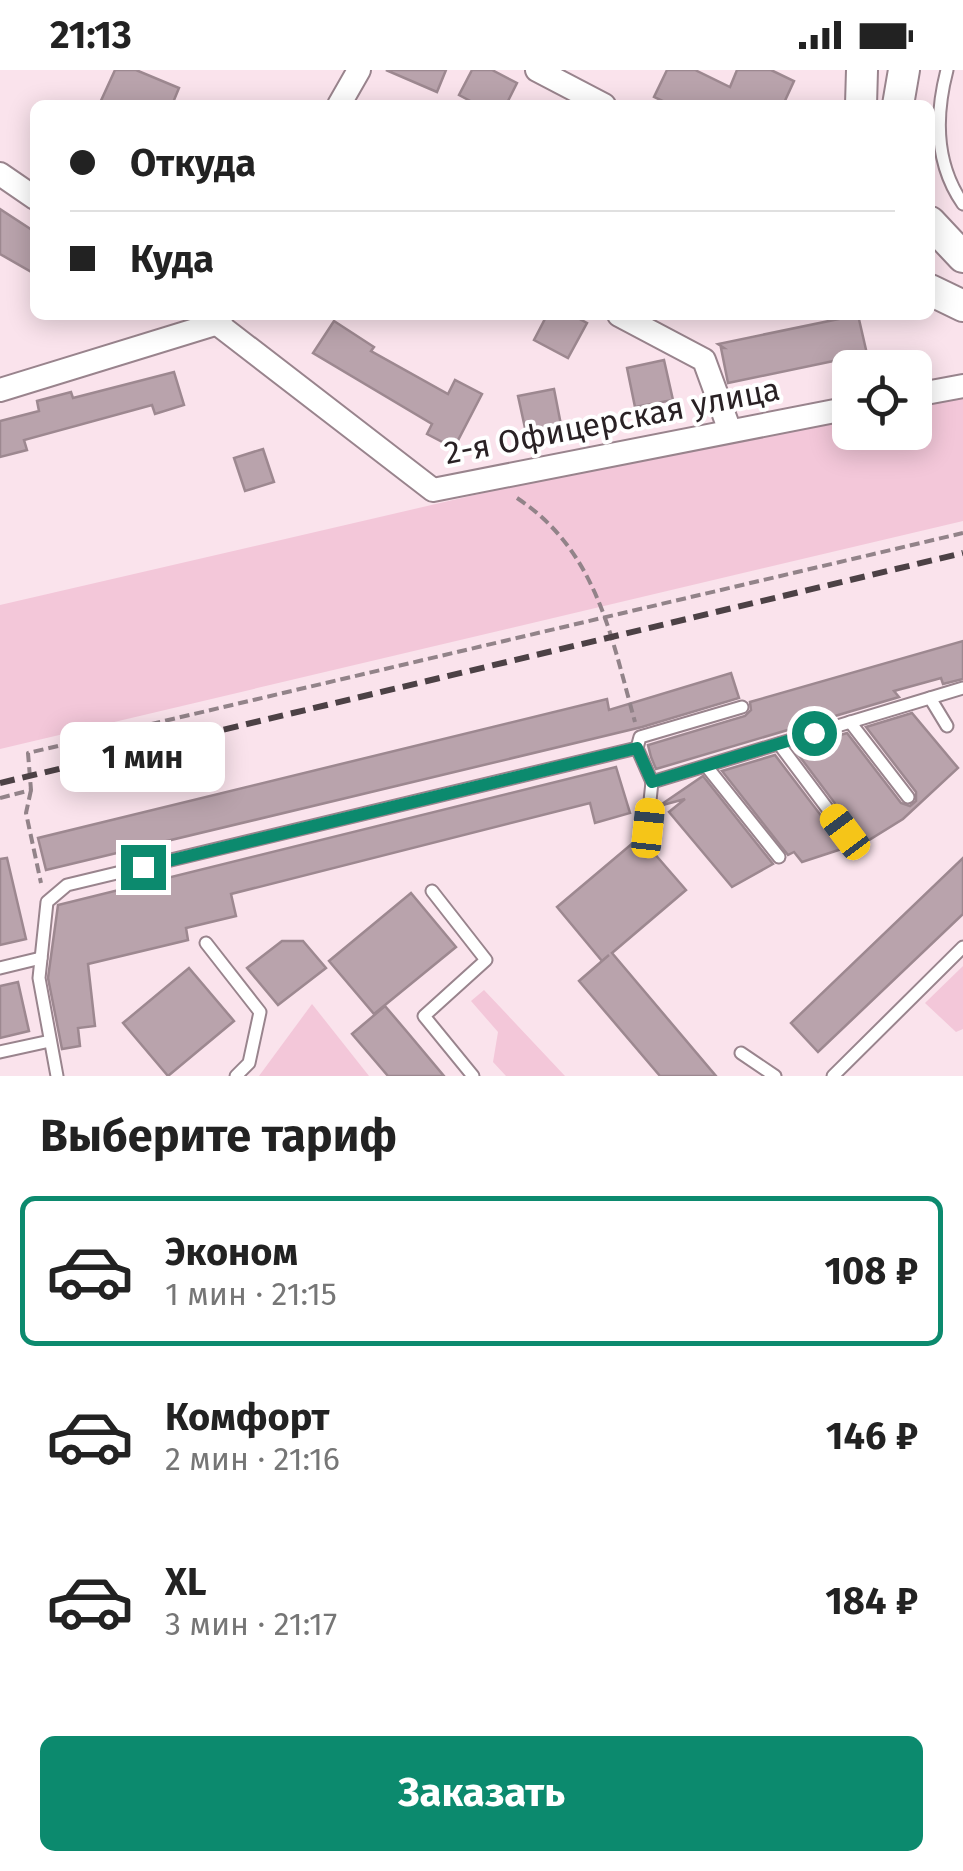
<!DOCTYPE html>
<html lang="ru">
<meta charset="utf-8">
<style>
body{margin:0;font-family:"Fira Sans",sans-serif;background:#f2f2f2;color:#222;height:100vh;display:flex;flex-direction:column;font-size:38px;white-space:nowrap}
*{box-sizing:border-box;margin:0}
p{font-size:32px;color:#767676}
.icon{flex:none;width:55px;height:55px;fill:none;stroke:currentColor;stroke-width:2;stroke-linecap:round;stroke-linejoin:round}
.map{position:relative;height:1006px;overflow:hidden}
.panel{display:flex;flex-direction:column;background:#fff;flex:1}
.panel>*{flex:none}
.banner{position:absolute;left:30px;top:30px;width:905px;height:220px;border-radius:15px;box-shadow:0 5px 25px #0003;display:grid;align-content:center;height:220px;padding:0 40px;background:#fff}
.buttons{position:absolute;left:832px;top:280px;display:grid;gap:20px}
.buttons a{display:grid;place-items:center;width:100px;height:100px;border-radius:15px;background:#fff;box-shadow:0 5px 25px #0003;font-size:50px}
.end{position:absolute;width:45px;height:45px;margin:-22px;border:12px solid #0c8a6e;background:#fff;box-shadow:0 0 0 5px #fff}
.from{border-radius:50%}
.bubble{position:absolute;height:70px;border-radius:15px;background:#fff;box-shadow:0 5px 25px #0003;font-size:32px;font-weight:700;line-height:70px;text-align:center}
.car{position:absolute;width:30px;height:60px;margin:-30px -15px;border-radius:12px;box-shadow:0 0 8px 2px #0007;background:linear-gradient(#f5c518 24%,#345 0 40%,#f5c518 0 76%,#345 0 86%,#f5c518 0)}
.banner b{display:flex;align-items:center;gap:35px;height:95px;font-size:38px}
.banner b+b{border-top:2px solid #e0e0e0}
.banner i{width:25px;height:25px;background:#222}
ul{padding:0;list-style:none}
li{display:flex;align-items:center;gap:30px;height:150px;margin:0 20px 15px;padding:0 20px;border:5px solid transparent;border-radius:15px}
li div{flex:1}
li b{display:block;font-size:38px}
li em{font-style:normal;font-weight:700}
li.selected{border-color:#0c8a6e}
li>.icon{width:90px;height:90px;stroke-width:1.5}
h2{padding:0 40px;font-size:45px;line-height:120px}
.primary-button{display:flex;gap:20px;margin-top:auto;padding:20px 40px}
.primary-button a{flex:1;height:115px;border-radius:15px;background:#0c8a6e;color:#fff;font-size:40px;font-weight:700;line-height:115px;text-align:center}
.status{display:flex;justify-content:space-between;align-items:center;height:70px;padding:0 50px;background:#fff;direction:ltr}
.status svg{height:28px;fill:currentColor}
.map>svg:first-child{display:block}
</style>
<div class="status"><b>21:13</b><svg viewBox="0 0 49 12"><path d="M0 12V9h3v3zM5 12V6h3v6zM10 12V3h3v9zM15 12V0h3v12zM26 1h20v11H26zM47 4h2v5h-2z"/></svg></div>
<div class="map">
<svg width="963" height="1006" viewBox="0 0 963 1006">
<rect width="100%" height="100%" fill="#fae3ec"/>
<g fill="#f3c7d9">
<polygon points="963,312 963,451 0,679 0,535 850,338 850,362 915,362 915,323"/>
<polygon points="963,896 963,959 956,962 925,933"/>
<polygon points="484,920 565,1006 506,1006 493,992 498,962 471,931"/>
<polygon points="312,934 369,1006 259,1006"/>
</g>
<g fill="#b9a3ac" stroke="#9d8890" stroke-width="2.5">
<polygon points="115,0 136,0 179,18 172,35 99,35"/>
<polygon points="386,0 446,0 437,22"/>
<polygon points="472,0 492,0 517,13 506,35 478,35 459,25"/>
<polygon points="667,0 695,0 730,17 737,0 771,0 794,11 783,35 671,35 654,27"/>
<polygon points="0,139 35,162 35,204 0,184"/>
<polygon points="547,245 572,245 587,253 568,288 534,270"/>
<polygon points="858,245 867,284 728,313 721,278 724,278 718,274"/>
<polygon points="334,251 374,277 371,281 448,324 455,310 482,324 454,378 427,364 432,354 313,283"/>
<polygon points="664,290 673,330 635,337 627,298"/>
<polygon points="174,302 184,335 155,344 152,335 24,370 27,380 0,387 0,351 39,341 37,331 71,322 73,328"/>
<polygon points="554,319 562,360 527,367 518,326"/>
<polygon points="263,379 274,412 245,421 234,388"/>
<polygon points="963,571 963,609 943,614 941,608 894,621 899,627 656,699 651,687 648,675 745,646 751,640 750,632"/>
<polygon points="731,603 739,628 642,657 46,800 38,768 607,629 609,640"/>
<polygon points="912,643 958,698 903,749 869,770 802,792 794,782 788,785 722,701 775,685 838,768 847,771 854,765 852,756 794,679 847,663 901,733 910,736 916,731 916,722 866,657"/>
<polygon points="616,697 630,743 595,753 590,733 231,824 236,846 186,858 188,870 88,894 95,956 78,958 80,976 62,979 48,908 58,835"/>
<polygon points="703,706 773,794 732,817 669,742 685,729 659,736"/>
<polygon points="640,767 686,820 612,883 716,1006 660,1006 579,911 609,885 602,891 557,837"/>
<polygon points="7,788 26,869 0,875 0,789"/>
<polygon points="963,788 963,844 818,982 791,953"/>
<polygon points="411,823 456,877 374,944 329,891"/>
<polygon points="282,871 303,871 326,898 278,935 247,898"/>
<polygon points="189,898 234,951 168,1006 123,953"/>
<polygon points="18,912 29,961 0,968 0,916"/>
<polygon points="385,936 408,963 444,1006 388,1006 352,964"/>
</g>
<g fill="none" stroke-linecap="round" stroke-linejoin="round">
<defs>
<g id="lane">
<path d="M947 0C935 46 935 94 963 134"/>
<polyline points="930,628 947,656"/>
<polyline points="850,652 908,727"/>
<polyline points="779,674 845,762"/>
<polyline points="707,697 779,787"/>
<polyline points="652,712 637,678 640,667 742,637"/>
<polyline points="647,759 652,712 963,618"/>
<polyline points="432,821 486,890 424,946 473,1006"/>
<polyline points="206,873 260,942 249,993 236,1006"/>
<polyline points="0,898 41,888"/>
<polyline points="0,982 50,971"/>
<polyline points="741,983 775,1006"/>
<polyline points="57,1006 39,908 47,832 67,815 637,678"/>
<polyline points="833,1006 963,877"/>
</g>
<g id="street">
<polyline points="537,0 604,35"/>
<polyline points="339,35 359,0"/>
<polyline points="0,104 35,128"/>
<polyline points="206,245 433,420 850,338"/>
<polyline points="619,245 704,290 730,361"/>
<polyline points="0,320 218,253 222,245"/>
<polyline points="915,325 963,316"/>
</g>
<g id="secondary">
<polyline points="861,35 862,0"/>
<polyline points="898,35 904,0"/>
<polyline points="930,152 963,187"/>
<polyline points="930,220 963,236"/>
</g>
</defs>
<use href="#lane" stroke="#99848d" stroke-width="15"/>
<use href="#street" stroke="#99848d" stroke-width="26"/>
<use href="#secondary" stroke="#99848d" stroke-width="34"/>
<g stroke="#928389" stroke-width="4" stroke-dasharray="10 5" stroke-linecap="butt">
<path d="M517 428C597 481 611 566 635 652"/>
<polyline points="31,720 26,743 41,813"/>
<polyline points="0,728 31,720 28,683 963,463"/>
</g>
<use href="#lane" stroke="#fff" stroke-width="11"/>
<use href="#street" stroke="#fff" stroke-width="22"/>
<use href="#secondary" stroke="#fff" stroke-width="30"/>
<polyline stroke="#4c4145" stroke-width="6" stroke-dasharray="15 8" stroke-linecap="butt" points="0,713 963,483"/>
</g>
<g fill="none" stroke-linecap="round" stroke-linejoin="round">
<polyline stroke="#0c8a6e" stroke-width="12" points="143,797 637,678 652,712 814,663"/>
</g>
<g text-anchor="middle" stroke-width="8" stroke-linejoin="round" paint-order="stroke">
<g font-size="32" fill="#292124" stroke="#fff">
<text transform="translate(612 351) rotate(-11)" y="11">2-я Офицерская улица</text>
</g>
</g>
</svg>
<div class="buttons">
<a><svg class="icon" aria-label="locate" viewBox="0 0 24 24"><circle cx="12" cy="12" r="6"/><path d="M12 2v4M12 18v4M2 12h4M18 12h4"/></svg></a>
</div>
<i class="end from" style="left:814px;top:663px"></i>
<i class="end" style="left:143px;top:797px"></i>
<div class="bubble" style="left:60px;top:652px;width:165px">1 мин</div>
<i class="car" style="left:648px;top:758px;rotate:6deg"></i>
<i class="car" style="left:845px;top:762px;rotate:323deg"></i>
<div class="banner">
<b><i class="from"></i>Откуда</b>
<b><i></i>Куда</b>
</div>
</div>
<section class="panel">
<h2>Выберите тариф</h2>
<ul>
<li class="selected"><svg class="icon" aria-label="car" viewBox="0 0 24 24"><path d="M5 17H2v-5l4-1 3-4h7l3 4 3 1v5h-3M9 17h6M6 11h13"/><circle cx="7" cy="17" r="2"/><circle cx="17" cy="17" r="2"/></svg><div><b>Эконом</b><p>1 мин · 21:15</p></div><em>108 ₽</em></li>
<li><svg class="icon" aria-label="car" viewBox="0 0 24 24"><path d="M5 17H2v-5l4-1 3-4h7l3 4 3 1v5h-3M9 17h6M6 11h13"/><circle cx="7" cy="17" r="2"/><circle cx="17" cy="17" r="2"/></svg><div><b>Комфорт</b><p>2 мин · 21:16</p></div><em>146 ₽</em></li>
<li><svg class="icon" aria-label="car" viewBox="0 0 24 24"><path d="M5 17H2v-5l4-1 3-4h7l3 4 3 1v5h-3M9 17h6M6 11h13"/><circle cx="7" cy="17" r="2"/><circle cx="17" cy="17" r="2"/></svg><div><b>XL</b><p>3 мин · 21:17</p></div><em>184 ₽</em></li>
</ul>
<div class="primary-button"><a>Заказать</a></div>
</section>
